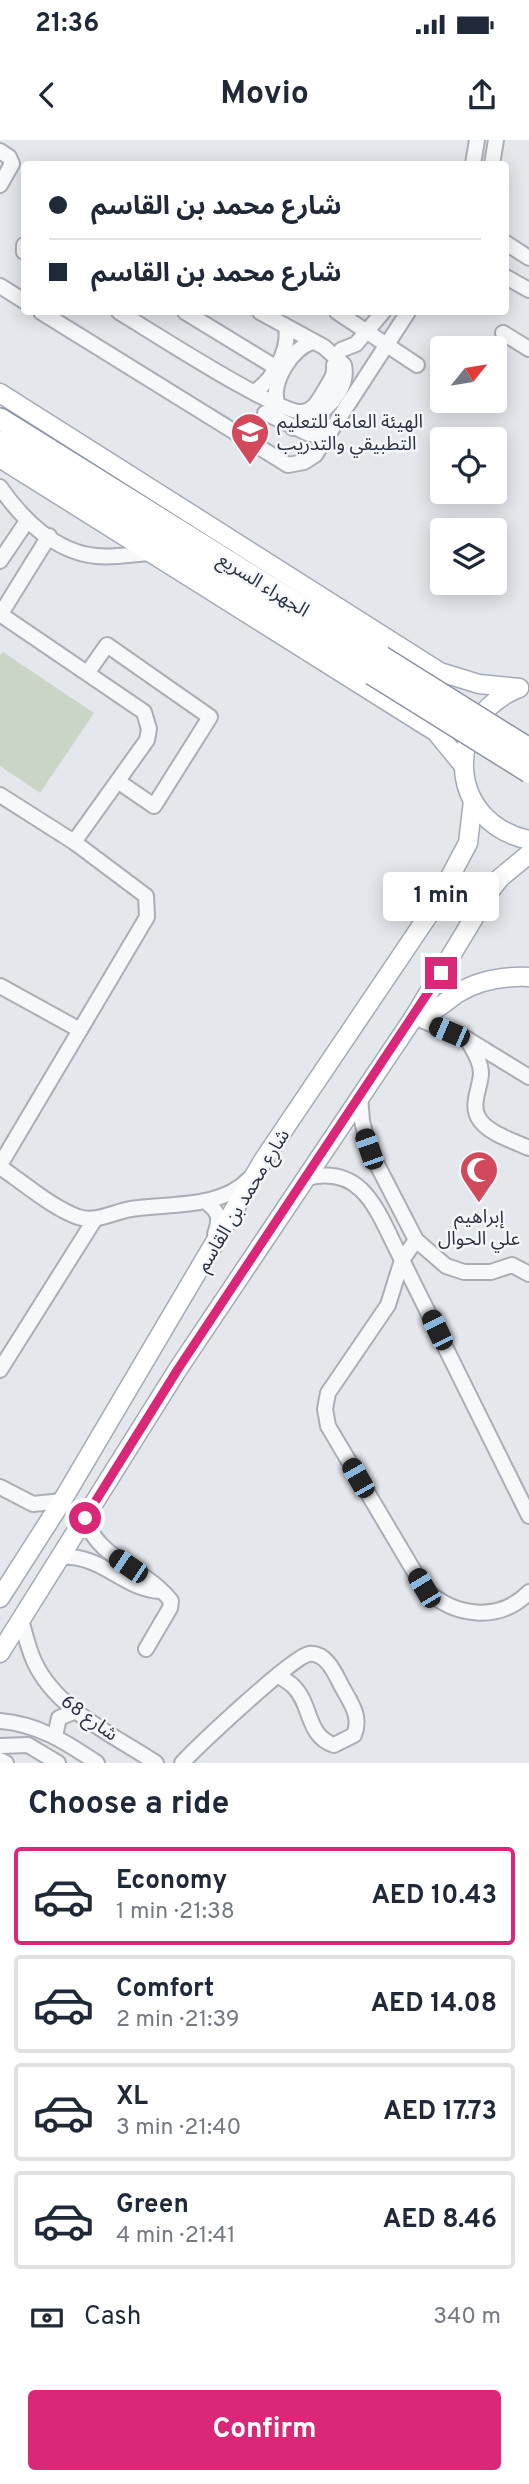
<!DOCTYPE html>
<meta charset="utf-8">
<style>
body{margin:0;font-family:Overpass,"Noto Sans Arabic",sans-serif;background:#f6f6f7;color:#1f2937;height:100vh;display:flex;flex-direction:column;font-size:26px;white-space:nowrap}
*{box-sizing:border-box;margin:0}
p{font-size:23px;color:#747a83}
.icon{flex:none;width:38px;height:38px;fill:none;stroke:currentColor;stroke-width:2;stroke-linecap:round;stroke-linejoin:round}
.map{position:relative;height:1623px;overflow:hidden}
.drawer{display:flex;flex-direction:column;background:#fff;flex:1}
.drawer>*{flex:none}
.top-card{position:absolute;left:21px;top:21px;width:488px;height:154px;border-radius:7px;box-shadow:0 4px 18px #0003;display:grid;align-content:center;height:154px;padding:0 28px;background:#fff}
.needle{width:46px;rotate:60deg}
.tools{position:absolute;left:430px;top:196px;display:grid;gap:14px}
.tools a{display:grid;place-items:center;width:77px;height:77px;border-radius:7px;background:#fff;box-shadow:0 4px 18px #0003;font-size:35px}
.end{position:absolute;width:32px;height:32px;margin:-16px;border:9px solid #db2777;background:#fff;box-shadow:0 0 0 4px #fff}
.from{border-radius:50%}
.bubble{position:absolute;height:49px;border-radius:7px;background:#fff;box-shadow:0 4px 18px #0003;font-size:23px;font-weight:700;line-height:49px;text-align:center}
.car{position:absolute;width:21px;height:42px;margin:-21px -10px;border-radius:9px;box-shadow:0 0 5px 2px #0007;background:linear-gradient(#222 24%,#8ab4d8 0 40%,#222 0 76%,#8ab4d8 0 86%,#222 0)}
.top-card b{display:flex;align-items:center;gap:24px;height:66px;font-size:26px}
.top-card b+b{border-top:2px solid #e0e1e3}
.top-card i{width:18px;height:18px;background:#1f2937}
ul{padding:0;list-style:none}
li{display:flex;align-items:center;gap:21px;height:98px;margin:0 14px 10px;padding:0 14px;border:4px solid #e0e1e3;border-radius:7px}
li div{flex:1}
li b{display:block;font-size:26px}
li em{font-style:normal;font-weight:700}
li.current{border-color:#db2777}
li>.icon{width:63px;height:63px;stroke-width:1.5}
h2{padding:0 28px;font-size:32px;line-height:84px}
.pay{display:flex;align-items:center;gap:18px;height:77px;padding:0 28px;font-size:26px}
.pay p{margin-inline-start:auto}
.primary-button{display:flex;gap:14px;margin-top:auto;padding:14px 28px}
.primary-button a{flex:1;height:80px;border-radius:7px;background:#db2777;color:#fff;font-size:28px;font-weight:700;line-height:80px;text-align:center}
.status{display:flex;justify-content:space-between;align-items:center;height:49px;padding:0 35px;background:#fff;direction:ltr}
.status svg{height:19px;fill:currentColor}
header{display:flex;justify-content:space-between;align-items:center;height:91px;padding:0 28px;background:#fff;font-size:32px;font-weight:700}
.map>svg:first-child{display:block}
</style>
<div class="status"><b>21:36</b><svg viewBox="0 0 49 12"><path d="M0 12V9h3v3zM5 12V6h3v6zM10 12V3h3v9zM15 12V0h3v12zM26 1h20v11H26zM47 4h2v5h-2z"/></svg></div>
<header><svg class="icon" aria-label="back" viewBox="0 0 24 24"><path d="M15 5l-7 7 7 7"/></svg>Movio<svg class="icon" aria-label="share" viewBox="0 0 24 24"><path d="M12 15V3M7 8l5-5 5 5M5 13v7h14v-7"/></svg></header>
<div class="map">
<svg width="529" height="1623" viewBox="0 0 529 1623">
<rect width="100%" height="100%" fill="#e4e7ec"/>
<polygon fill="#c9d6c5" points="3,512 94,573 40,653 0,626 0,515"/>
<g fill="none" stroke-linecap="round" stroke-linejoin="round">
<defs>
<g id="minor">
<polyline points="0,11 9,17 12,24 0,45"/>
<polyline points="473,24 477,0"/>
<polyline points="492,24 496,0"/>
<polyline points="506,103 529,118"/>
<polyline points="24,105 24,112"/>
<polyline points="506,137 529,150"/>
<polyline points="0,146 24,161"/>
<polyline points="41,172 288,325 304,322 315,315 408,172"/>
<path d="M119 172C148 189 279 275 303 272 315 270 319 259 325 250 330 241 335 236 334 225"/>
<polyline points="185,172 275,227"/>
<path d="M260 172 324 207 344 225C350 253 317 281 293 288"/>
<polyline points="337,172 417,225"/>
<polyline points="503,193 529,209"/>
<polyline points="341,210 356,204 383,172"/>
<path d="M254 252C273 240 290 210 286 187"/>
<path d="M277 263C271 241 292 209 312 202"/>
<polyline points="265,273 309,294 328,294"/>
<path d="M0 347C22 379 55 412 96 416 114 418 133 414 151 413"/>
<polyline points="0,421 27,381"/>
<polyline points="0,474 144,572 149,589 147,600 74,702"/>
<polyline points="0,475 49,396"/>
<polyline points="88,532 107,505 210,577 154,666 119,642"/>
<polyline points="0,655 74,702 146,756 147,777 0,1025"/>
<polyline points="0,846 80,890"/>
<polyline points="414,877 467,899 529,937"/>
<path d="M467 899C473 910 481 921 481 934 480 948 471 964 478 977 486 993 514 1001 529 1008"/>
<polyline points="360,956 362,981 369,1009 416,1100 446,1126 464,1132 491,1132 512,1125 529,1134"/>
<path d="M0 1027C24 1043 51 1067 78 1077 96 1083 113 1072 131 1069 168 1063 221 1069 249 1039"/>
<path d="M307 1038C366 1023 379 1077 402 1120L416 1100"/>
<path d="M205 1061C219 1072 221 1077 215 1094"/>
<polyline points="0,1230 95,1079"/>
<polyline points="0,1347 33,1364 62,1361"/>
<path d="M529 1376 402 1120 388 1165 328 1253 325 1269 328 1286 424 1448C454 1477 499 1483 529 1452"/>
<path d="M85 1378C98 1420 146 1428 171 1461L170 1468 146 1509"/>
<path d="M60 1417C103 1414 122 1449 160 1451"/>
<path d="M21 1480C25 1493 28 1508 34 1521 56 1570 114 1595 156 1623"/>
<path d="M0 1581C38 1584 66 1602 97 1623"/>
<polyline points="55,1596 59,1578 76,1571"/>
<polyline points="0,1606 28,1605 58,1623"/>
<polyline points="0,1620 6,1623"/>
<path d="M182 1623C197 1607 293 1516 309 1514 326 1512 335 1533 341 1545 350 1562 362 1576 354 1595L334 1605C306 1596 312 1564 293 1546 289 1542 283 1539 279 1536"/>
</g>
<g id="major">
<polyline points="0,253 440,532 479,544 519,548"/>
<polyline points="0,318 436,592 463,625"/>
<path d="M519 548C442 579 446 682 529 700"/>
<polyline points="446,761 458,747 471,744 481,753 481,766"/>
<path d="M414 877C433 875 443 863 458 853 479 840 505 836 529 837"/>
<polyline points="0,1458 62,1361 264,1019 434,767 468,703 473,661"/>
<polyline points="0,1513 178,1229 414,877 490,751 500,738 529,714"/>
</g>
<g id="highway">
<polyline points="0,279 382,517"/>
<polyline points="0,302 372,534"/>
</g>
</defs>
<use href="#minor" stroke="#a9aeb7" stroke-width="18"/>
<use href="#major" stroke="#a3abb8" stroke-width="21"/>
<use href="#highway" stroke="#8b94a3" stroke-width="24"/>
<use href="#minor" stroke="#f7f8fa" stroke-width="14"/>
<use href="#major" stroke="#fff" stroke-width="18"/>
<use href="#highway" stroke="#fff" stroke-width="21"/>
<defs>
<g id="highway-bridge">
<polyline points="382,517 529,609"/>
<polyline points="372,534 529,632"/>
</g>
</defs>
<use href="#highway-bridge" stroke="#8b94a3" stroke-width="24" stroke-linecap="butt"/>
<use href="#highway-bridge" stroke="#fff" stroke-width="21"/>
</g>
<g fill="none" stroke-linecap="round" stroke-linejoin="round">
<polyline stroke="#db2777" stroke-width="9" points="85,1378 178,1229 441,833"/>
</g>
<defs>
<symbol id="university-pin" viewBox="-11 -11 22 30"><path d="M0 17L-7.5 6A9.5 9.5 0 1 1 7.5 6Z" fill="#d1495b" stroke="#f4f6f9"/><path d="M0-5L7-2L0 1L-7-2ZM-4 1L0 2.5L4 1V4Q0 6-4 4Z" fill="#fff"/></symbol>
<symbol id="mosque-pin" viewBox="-11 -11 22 30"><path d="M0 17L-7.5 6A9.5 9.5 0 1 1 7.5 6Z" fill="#d1495b" stroke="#f4f6f9"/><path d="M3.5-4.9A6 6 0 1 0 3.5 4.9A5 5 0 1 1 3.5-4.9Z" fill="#fff"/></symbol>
</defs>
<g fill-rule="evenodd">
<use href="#university-pin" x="228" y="270" width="44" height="60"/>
<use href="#mosque-pin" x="457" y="1008" width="44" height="60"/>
</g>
<g text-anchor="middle" stroke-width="5" stroke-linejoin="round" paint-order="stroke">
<g font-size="19" fill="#2b3445" stroke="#f4f6f9" text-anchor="start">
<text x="277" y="288">الهيئة العامة للتعليم<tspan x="277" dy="22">التطبيقي والتدريب</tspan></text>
<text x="479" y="1083" text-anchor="middle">إبراهيم<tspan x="479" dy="22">علي الحوال</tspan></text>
</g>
<g font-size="19" fill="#2b3445" stroke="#f4f6f9">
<text transform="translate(264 444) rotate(32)" y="7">الجهراء السريع</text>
<text transform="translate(242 1060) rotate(-59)" y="7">شارع محمد بن القاسم</text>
<text transform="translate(90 1577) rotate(36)" y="7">شارع 68</text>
</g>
</g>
</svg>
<div class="tools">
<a><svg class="needle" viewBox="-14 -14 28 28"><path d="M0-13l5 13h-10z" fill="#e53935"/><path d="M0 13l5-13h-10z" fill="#747a83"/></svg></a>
<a><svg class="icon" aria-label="locate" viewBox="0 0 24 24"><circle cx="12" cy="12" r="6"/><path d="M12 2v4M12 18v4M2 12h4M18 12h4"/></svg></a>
<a><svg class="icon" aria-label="layers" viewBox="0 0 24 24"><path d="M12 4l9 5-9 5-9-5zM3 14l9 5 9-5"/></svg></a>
</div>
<i class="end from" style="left:85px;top:1378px"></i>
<i class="end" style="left:441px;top:833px"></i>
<div class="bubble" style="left:383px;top:732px;width:116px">1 min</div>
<i class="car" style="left:449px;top:892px;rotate:293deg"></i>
<i class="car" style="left:369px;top:1009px;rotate:341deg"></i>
<i class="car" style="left:437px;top:1190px;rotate:334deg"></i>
<i class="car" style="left:358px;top:1338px;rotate:330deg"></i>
<i class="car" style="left:128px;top:1426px;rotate:304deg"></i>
<i class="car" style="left:424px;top:1448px;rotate:329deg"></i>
<div class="top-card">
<b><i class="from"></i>شارع محمد بن القاسم</b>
<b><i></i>شارع محمد بن القاسم</b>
</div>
</div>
<section class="drawer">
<h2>Choose a ride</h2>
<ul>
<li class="current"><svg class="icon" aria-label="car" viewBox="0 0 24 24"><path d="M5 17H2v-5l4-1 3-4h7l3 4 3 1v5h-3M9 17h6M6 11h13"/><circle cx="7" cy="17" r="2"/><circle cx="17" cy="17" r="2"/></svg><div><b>Economy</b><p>1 min · 21:38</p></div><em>AED 10.43</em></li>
<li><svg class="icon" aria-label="car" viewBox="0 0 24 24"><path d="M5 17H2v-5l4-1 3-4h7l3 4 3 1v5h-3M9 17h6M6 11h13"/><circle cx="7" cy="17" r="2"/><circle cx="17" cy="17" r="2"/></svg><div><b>Comfort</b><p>2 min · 21:39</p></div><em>AED 14.08</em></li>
<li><svg class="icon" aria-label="car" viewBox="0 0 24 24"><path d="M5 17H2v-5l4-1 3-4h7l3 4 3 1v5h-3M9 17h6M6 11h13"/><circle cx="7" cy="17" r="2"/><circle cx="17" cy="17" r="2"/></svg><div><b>XL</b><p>3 min · 21:40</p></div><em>AED 17.73</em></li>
<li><svg class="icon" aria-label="car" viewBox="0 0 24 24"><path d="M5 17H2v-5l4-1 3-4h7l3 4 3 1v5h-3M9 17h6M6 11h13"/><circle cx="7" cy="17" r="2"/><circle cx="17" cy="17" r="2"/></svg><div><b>Green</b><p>4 min · 21:41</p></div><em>AED 8.46</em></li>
</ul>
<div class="pay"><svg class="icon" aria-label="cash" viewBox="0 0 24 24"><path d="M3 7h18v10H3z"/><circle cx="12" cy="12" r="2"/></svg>Cash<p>340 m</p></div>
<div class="primary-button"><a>Confirm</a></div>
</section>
